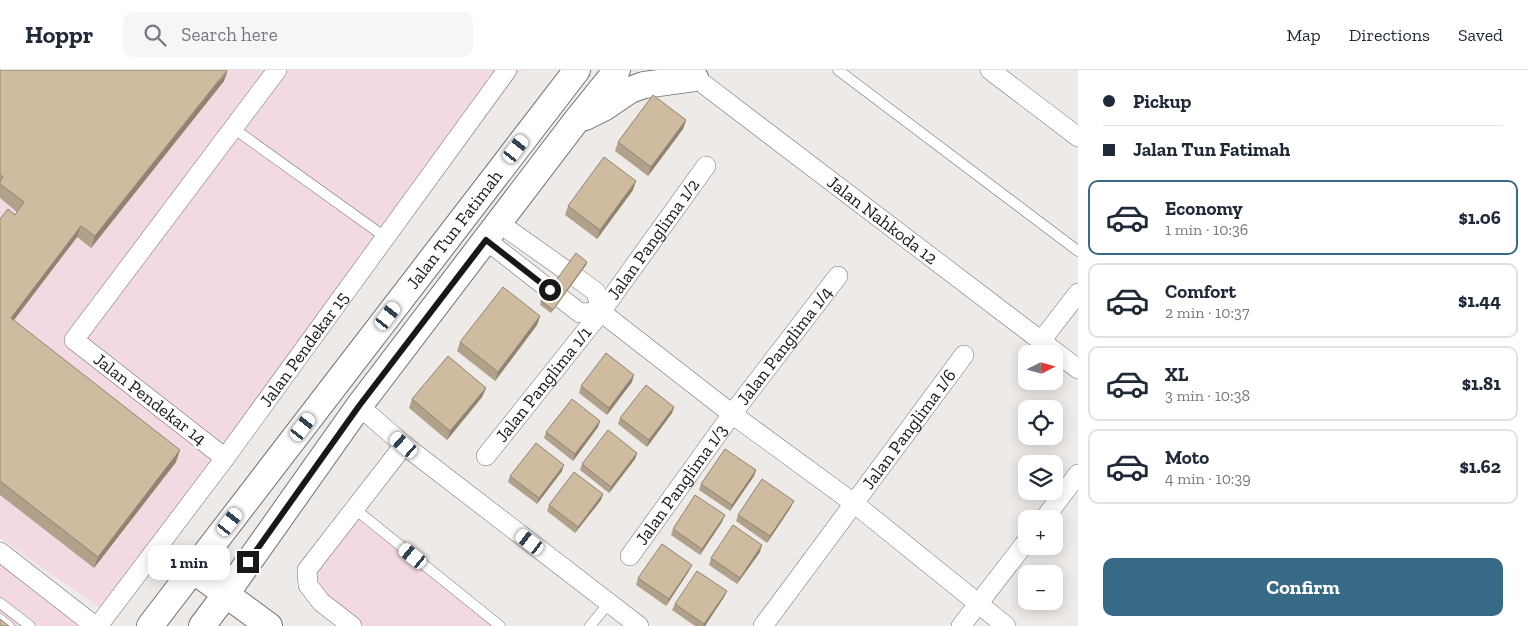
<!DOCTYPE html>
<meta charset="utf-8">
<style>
body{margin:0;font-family:"Zilla Slab",serif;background:#f6f6f7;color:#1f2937;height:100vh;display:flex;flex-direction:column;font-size:19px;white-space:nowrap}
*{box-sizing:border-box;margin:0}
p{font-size:16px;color:#747a83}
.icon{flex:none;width:28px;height:28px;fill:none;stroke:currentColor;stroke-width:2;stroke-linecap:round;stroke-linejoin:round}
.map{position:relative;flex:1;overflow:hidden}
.drawer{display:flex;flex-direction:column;background:#fff;width:450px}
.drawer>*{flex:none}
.top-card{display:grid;align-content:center;height:110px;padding:0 25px;background:#fff}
.needle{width:32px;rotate:84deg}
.fabs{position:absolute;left:1018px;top:275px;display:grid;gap:10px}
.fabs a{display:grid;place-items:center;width:45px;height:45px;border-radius:10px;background:#fff;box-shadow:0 2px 12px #0003;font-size:25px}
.end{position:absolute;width:22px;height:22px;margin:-11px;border:6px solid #191817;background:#fff;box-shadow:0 0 0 2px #fff}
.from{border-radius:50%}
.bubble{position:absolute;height:35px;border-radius:10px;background:#fff;box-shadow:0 2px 12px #0003;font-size:16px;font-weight:700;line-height:35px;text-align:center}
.car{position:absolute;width:15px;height:30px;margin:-15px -8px;border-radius:6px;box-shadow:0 0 4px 1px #0007;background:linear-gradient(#fff 24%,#345 0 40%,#fff 0 76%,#345 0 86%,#fff 0)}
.top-card b{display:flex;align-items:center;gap:18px;height:48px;font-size:19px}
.top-card b+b{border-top:1px solid #e0e1e3}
.top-card i{width:12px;height:12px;background:#1f2937}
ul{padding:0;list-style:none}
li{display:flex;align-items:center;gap:15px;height:75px;margin:0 10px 8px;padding:0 15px;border:2px solid #e0e1e3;border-radius:10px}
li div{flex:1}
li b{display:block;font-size:19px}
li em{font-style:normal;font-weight:700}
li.active{border-color:#366a87}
li>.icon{width:45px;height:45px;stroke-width:1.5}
.cta{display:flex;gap:10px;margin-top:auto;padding:10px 25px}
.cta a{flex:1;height:58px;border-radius:10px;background:#366a87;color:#fff;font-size:20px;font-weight:700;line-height:58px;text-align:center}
header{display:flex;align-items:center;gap:30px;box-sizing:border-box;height:70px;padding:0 25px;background:#fff;border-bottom:1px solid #e0e1e3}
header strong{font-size:24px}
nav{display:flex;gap:28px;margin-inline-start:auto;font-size:18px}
.search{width:350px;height:45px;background:#f6f6f7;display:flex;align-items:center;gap:12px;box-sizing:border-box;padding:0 18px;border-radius:10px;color:#747a83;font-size:19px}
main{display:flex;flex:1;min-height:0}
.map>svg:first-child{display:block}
</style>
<header>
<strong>Hoppr</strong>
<div class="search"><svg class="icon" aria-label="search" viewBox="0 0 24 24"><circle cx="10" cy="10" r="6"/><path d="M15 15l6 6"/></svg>Search here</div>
<nav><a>Map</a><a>Directions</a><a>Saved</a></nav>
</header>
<main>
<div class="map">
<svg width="1078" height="556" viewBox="0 0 1078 556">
<rect width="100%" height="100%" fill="#eeeae7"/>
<g fill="#f3d9e2">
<polygon points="0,0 521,0 116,549 0,468"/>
<polygon points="357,448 494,556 363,556 326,528 315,513 314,503"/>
<polygon points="0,492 84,556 0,556"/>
</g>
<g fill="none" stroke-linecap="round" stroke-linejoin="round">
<defs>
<g id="service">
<polyline points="838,0 1078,181"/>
<polyline points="233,58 385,167"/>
<polyline points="355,439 500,556"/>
<polyline points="0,533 30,556"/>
<polyline points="0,549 9,556"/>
<polyline points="590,556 609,533"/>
</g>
<g id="minor">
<path id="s1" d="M685 0 1078 299"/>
<polyline points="990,0 1078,67"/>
<polyline points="499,153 564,199"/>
<polyline points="486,170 550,220"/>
<polyline points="577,208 596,222 601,242 732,344 855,434 1006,556"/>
<polyline points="562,229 580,243 601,242"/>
<polyline points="1041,271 1078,223"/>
<polyline points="359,336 404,375 639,556"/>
<path id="s2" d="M486 386 601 242 706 96"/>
<polyline points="225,388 74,270 277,0"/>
<polyline points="1044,449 1078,404"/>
<polyline points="0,482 95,556"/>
<path id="s3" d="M630 486 732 344 838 206"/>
<path id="s4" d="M98 556 225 388 507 0"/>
<polyline points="352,556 321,532 308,515 307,500 404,375"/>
<path id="s5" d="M763 556 964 285"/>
<polyline points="961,556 1026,472"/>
</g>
<g id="secondary">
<polyline points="585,47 605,37 630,20 644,15 695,8"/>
<polyline points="193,500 269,556"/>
<path id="s6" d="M150 556 577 0"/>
<polyline points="202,556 226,524 359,336 576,51 617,0"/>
</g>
</defs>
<use href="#service" stroke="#74716f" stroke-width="11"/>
<use href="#minor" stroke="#74716f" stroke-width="20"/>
<use href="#secondary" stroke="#74716f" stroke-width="28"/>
<use href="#service" stroke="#fff" stroke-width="10"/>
<use href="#minor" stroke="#fff" stroke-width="19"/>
<use href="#secondary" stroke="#fff" stroke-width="26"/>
</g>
<g fill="#b1a18a">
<polygon points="0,0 224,11 91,178 77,167 14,250 176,392 94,498 0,425 0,149 15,145 17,142 0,128"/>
<polygon points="686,50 683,59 648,106 615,81 618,72"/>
<polygon points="633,120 597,169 565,145 568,136"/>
<polygon points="587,192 586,195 551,243 540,235 541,231"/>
<polygon points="540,246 537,255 495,311 457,281 460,272"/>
<polygon points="632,312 607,345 579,323 581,316"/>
<polygon points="486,318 482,327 447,370 409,338 412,329"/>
<polygon points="674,337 672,343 647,377 618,354 620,348"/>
<polygon points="600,351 598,357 573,391 544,368 546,362"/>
<polygon points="637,383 635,389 609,423 580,400 582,394"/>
<polygon points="756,400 754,406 730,441 699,420 701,414"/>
<polygon points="562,401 537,434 508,412 510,406"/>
<polygon points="603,424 601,430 575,463 547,441 549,435"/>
<polygon points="791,437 767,473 736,451 738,445"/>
<polygon points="722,452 700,485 671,465 673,459"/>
<polygon points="760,482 737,514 709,495 711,488"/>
<polygon points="689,501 666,536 636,515 638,508"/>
<polygon points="727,521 724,527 705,556 695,556 672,540 675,534"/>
</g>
<g fill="#908370">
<polygon points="228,0 224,11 91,178 95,166"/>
<polygon points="686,50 683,59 648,106 651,97"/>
<polygon points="636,111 633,120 597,169 600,160"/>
<polygon points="81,156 77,167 7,259 11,248"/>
<polygon points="587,192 586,195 551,243 553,240"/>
<polygon points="540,246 537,255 495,311 498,302"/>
<polygon points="634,305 632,312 607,345 609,338"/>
<polygon points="486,318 482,327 447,370 450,361"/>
<polygon points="674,337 672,343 647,377 649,370"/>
<polygon points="600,351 598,357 573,391 575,384"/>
<polygon points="180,380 176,392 94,498 98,487"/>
<polygon points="637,383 635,389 609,423 611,417"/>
<polygon points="564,395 562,401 537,434 539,428"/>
<polygon points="756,400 754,406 730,441 732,435"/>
<polygon points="603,424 601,430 575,463 578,457"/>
<polygon points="794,431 791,437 767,473 770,466"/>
<polygon points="725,445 722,452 700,485 702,479"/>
<polygon points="762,475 760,482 737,514 740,508"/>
<polygon points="692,495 689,501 666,536 669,529"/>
<polygon points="727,521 724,527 705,556 703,556"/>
</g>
<g fill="#cebba0" stroke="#908370">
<polygon points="0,0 227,0 95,166 81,156 11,248 180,380 98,487 0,411 0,149 8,139 15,145 24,132 0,114 0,111 3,107 0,105"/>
<polygon points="653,25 686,50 651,97 618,72"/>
<polygon points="604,87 636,111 600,160 568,136"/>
<polygon points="576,183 587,192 553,240 541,231"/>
<polygon points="503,217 540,246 498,302 460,272"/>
<polygon points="606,283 634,305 609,338 581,316"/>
<polygon points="448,286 486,318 450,361 412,329"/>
<polygon points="646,315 674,337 649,370 620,348"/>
<polygon points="572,329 600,351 575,384 546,362"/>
<polygon points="608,360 637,383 611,417 582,394"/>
<polygon points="536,373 564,395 539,428 510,406"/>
<polygon points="725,379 756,400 732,435 701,414"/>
<polygon points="574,402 603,424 578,457 549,435"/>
<polygon points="762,409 794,431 770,466 738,445"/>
<polygon points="695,425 725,445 702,479 673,459"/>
<polygon points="733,455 762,475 740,508 711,488"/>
<polygon points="662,474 692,495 669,529 638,508"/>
<polygon points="697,501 727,521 704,554 675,534"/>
<polygon points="0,549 9,556 0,556"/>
</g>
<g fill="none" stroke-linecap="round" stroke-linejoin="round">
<polyline stroke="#191817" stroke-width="6" points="248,492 359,336 486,170 550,220"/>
</g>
<g text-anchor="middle" stroke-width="5" stroke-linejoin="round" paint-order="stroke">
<g font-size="18" fill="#191817" stroke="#fff">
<text dy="6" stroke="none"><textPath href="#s1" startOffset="248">Jalan Nahkoda 12</textPath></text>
<text dy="6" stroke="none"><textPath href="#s6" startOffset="500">Jalan Tun Fatimah</textPath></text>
<text dy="6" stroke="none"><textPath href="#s2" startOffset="274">Jalan Panglima 1/2</textPath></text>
<text dy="6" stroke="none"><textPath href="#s3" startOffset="261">Jalan Panglima 1/4</textPath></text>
<text dy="6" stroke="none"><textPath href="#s4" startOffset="345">Jalan Pendekar 15</textPath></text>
<text dy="6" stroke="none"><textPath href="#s2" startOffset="92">Jalan Panglima 1/1</textPath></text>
<text transform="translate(150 329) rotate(38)" y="6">Jalan Pendekar 14</text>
<text dy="6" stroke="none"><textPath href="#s5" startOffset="245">Jalan Panglima 1/6</textPath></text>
<text dy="6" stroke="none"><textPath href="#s3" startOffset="88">Jalan Panglima 1/3</textPath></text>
</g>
</g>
</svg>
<div class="fabs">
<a><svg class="needle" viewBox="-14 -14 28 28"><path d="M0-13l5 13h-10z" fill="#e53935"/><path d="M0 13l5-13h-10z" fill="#747a83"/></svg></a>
<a><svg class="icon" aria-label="locate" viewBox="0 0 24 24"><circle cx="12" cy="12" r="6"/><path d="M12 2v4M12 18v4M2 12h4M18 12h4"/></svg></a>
<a><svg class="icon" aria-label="layers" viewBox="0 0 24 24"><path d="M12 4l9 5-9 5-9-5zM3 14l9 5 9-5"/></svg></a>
<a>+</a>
<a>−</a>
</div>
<i class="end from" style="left:550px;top:220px"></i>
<i class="end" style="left:248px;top:492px"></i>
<div class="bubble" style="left:148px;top:475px;width:82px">1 min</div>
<i class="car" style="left:516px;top:79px;rotate:37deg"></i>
<i class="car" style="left:388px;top:246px;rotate:37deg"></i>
<i class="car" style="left:303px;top:357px;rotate:37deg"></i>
<i class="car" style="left:404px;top:375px;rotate:311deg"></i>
<i class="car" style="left:230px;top:452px;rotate:37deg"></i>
<i class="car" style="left:530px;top:472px;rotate:308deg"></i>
<i class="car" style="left:413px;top:486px;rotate:309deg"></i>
</div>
<section class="drawer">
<div class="top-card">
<b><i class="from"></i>Pickup</b>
<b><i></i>Jalan Tun Fatimah</b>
</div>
<ul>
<li class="active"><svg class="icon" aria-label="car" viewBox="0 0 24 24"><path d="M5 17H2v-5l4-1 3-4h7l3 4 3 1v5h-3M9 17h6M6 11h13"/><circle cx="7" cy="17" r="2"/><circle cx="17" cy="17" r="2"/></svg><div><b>Economy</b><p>1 min · 10:36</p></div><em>$1.06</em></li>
<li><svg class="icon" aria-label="car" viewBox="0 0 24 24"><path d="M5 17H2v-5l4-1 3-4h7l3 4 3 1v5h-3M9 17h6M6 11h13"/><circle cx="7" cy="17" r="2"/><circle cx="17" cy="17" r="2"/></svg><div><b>Comfort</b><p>2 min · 10:37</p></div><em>$1.44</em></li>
<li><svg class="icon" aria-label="car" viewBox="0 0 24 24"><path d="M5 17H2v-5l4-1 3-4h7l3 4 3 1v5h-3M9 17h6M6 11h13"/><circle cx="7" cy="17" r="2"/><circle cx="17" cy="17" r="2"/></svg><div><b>XL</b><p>3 min · 10:38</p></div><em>$1.81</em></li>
<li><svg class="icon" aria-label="car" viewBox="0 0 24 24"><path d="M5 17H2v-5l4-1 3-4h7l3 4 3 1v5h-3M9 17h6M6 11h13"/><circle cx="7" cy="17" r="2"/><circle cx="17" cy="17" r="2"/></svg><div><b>Moto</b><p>4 min · 10:39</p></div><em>$1.62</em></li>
</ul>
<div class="cta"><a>Confirm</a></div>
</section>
</main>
